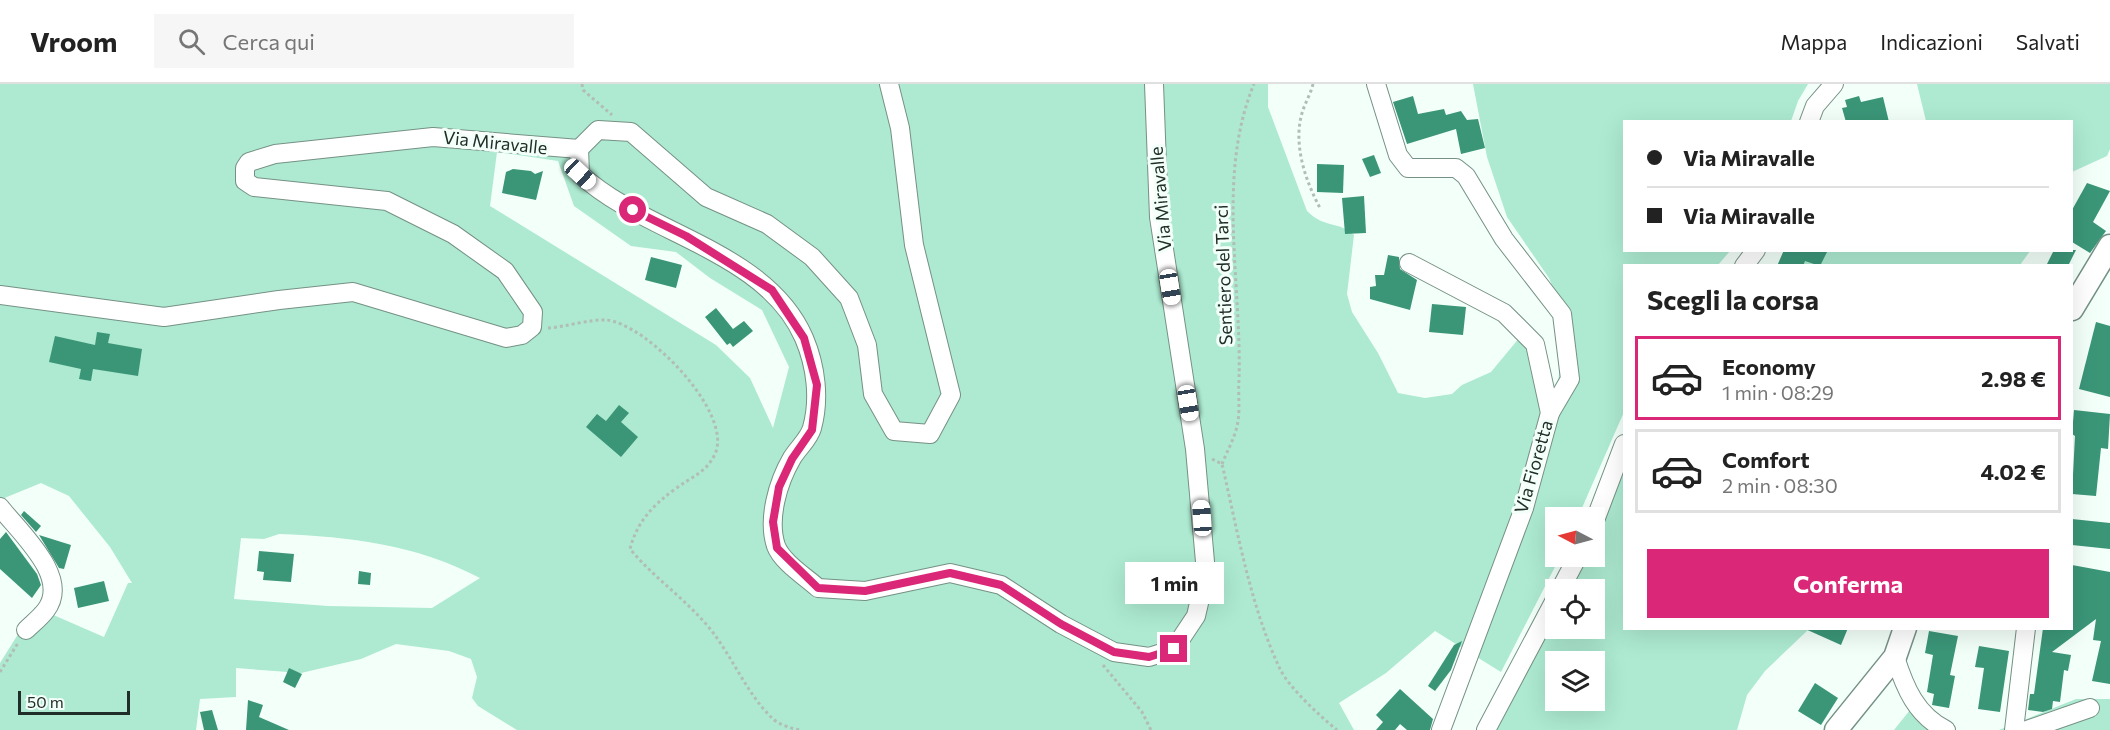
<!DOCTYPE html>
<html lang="it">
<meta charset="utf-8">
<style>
body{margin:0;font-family:Commissioner,sans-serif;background:#f6f6f6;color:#222;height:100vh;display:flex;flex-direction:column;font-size:22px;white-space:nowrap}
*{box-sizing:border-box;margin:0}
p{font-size:20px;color:#767676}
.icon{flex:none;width:33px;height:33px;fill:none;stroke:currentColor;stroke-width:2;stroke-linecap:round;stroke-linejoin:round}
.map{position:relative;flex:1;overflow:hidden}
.sheet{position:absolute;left:1623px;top:180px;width:450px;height:366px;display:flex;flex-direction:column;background:#fff;border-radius:0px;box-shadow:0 6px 24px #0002}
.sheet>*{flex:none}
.banner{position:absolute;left:1623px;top:36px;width:450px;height:132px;border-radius:0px;box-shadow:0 6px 24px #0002;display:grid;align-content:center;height:132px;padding:0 24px;background:#fff}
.needle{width:39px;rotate:276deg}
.buttons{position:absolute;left:1545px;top:423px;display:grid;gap:12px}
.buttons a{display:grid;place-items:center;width:60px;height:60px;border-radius:0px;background:#fff;box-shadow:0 6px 24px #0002;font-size:30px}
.scale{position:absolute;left:18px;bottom:15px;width:112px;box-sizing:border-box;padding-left:6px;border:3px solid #212d28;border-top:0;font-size:16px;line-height:21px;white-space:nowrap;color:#212d28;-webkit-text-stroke:4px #f3fff9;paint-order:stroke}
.end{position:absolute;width:27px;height:27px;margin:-14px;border:8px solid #db2777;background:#fff;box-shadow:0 0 0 3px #fff}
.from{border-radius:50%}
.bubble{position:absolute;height:42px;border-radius:0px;background:#fff;box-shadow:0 6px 24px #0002;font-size:20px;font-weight:700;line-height:42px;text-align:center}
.car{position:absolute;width:18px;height:36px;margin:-18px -9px;border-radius:8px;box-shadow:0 0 4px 2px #0007;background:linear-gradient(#fff 24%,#345 0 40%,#fff 0 76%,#345 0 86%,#fff 0)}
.banner b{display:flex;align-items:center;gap:21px;height:57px;font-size:22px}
.banner b+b{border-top:2px solid #e0e0e0}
.banner i{width:15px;height:15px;background:#222}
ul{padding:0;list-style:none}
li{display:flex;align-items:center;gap:18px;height:84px;margin:0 12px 9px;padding:0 12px;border:3px solid #e0e0e0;border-radius:0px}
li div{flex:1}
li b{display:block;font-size:22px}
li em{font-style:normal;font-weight:700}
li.active{border-color:#db2777}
li>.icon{width:54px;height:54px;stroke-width:1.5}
h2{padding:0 24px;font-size:27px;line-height:72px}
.button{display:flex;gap:12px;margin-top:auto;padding:12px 24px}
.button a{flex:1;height:69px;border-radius:0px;background:#db2777;color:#fff;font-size:24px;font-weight:700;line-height:69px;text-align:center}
header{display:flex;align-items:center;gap:36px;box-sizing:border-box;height:84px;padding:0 30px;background:#fff;border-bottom:2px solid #e0e0e0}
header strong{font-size:28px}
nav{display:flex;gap:33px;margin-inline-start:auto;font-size:21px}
.search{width:420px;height:54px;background:#f6f6f6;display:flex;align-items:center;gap:15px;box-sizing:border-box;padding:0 21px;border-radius:0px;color:#767676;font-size:22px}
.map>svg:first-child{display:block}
</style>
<header>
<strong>Vroom</strong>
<div class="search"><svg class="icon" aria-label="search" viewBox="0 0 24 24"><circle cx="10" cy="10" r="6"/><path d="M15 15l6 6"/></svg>Cerca qui</div>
<nav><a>Mappa</a><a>Indicazioni</a><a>Salvati</a></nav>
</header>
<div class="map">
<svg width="2110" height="646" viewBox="0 0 2110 646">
<rect width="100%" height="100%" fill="#f3fff9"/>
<g fill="#adead1" fill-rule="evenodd">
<path d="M0 0H1268V23L1307 127C1325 145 1340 137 1354 151L1347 210 1352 228 1378 269 1398 309 1425 314 1452 310 1462 301 1491 288 1520 253 1539 255 1556 314 1566 234 1549 194 1507 133 1487 73 1473 0H1808L1798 17 1791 37 1624 38V166L1730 167 1718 181 1624 182V328L1578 433 1556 434V472L1560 473 1501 588 1435 547 1386 589 1339 619 1354 646H517L478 622 472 614 477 593 471 575 449 567 396 560 361 575 301 589 236 584V613L200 615 196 646H0V579L35 523 104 553 128 499H132L110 463 69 412 41 399 2 415 0 413ZM497 68 558 77 574 122 631 162 676 168 710 194 762 226 789 283 773 344 750 294 716 261 490 122ZM279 450C351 453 415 460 480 494L432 524 328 522 234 515 241 454 264 455Z"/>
<polygon points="1917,0 2110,0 2110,65 2107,72 2072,88 2072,38 1926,37"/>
<polygon points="1806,167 2030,167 2020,181 1800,182"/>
<path d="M1624 384V544L1809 545 1765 587 1747 611 1737 646H1493L1555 533 1556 544H1594V506L1570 505 1585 473 1594 472 1595 452ZM1556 578H1594V616H1556Z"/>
<polygon points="2076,615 2110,615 2110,646 1999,646"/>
<polygon points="1910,626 1939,646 1894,646"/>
</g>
<g fill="#3b9678">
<polygon points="1413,12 1418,30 1444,25 1446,31 1461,27 1467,36 1478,35 1485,64 1461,70 1456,45 1407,60 1393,18"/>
<polygon points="1859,12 1861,18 1883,13 1889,38 1846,38 1842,24 1847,23 1845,16"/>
<polygon points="1374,71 1381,89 1370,93 1362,75"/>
<polygon points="1317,80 1344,81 1343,109 1317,108"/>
<polygon points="513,85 531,87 535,90 543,87 536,116 502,109 506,88"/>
<polygon points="2087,99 2110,107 2093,138 2106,147 2090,169 2072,158 2072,126"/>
<polygon points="1364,112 1366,149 1345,150 1342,114"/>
<polygon points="1784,166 1828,166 1820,182 1805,177 1803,182 1777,182"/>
<polygon points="2054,166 2076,166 2068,182 2046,182"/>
<polygon points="1388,171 1399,173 1400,185 1417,196 1410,226 1370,215 1370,203 1376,202 1375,191 1384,191"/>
<polygon points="651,173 682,181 676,204 645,196"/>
<polygon points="1432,220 1466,223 1463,251 1429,248"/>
<polygon points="716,224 733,245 744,237 753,247 733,263 730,259 727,261 705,233"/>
<polygon points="2096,238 2110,242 2110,313 2079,305"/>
<polygon points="97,248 110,250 108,259 142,265 138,292 93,285 91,297 79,295 81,285 49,278 55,252 95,261"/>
<polygon points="619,321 629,329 621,338 638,353 621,373 586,343 597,330 606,337"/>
<polygon points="2074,326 2110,330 2108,365 2101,364 2096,412 2072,410 2075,352 2072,350"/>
<polygon points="24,427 41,442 36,448 21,431"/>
<polygon points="2072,435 2110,439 2110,465 2072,461"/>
<polygon points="6,448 37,490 41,501 32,514 0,485 0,455"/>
<polygon points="39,451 71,461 64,485 59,484"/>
<polygon points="259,467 294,470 291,498 263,496 264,488 257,487"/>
<polygon points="2072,481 2110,488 2110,600 2092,597 2101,557 2093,556 2096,535 2052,568 2071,571 2068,587 2064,586 2060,618 2053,617 2052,625 2043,628 2028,626 2030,610 2034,610 2043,544 2072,544"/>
<polygon points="359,487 371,489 370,501 358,500"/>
<polygon points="104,497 109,517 78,524 74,504"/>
<polygon points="1803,544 1848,544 1841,561"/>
<polygon points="1929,547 1958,552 1950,591 1955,592 1949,624 1932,621 1934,610 1927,608 1933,571 1925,569"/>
<polygon points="1462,557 1451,586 1435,607 1428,602 1454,561"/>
<polygon points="1979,562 2009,567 2000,628 1978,625 1984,584 1975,583"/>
<polygon points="289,584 302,590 295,604 283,598"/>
<polygon points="1815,599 1838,614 1821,641 1798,627"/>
<polygon points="1400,605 1433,635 1430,646 1407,646 1400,640 1395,646 1376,646 1383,638 1376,631"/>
<polygon points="248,616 263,621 259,633 289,646 246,646"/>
<polygon points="212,626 218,646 204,646 200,628"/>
</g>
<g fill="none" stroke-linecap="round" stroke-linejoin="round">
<defs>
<g id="minor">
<polyline points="1376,0 1398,71 1408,84 1456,84 1466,92 1504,155 1562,230 1570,295 1550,329"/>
<polyline points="1809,38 1815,22 1834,0"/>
<polyline points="579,65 598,46 631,48 706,113 767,140 812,173 849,214 867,261 873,310 894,347 930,350 951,311 914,161 900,44 889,0"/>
<polyline points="1409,179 1504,229 1535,260 1550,329 1524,424 1441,646"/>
<polyline points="1744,182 1756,166"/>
<path d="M0 211 164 233 279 216 353 208 506 254 522 251 532 243 533 228 505 187 453 150 387 117 254 103 245 97V84L249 78 275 70 433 53 579 65 580 90C644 150 766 166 804 254 816 282 820 315 812 344 809 355 798 364 792 374 778 398 767 435 776 462 782 478 806 493 818 504L865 507 950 489 1001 501 1061 540 1114 568 1149 573 1174 565 1196 532 1206 489 1195 365 1159 133 1154 0"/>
<path d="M0 423C20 449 71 493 46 526 40 534 32 540 26 546"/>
<polyline points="1594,439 1624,360"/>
<polyline points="1560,506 1578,472"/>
<path d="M1895 573C1905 604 1916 631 1946 646"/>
<polyline points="1486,646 1556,514"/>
<polyline points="2014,646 2026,544"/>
<polyline points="2027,646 2090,624"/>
</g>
<g id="tertiary">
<polyline points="2072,225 2110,162"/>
<polyline points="1836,646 1895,573 1905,544"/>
</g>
</defs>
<use href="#minor" stroke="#759185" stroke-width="20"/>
<use href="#tertiary" stroke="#759185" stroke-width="25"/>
<g stroke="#b1bdb7" stroke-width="3" stroke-dasharray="3 3" stroke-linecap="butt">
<polyline points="582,0 583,6 612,31"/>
<path d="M1313 0C1311 9 1306 17 1303 26 1292 58 1305 96 1320 124"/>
<path d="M548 244C564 243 591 235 606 236 646 239 734 329 715 370 706 389 691 393 675 405 652 422 637 438 630 465 655 495 687 516 711 546 733 574 746 608 771 633 777 640 792 645 801 646"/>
<path d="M1212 375 1222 380C1238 449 1250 521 1280 585 1290 605 1320 632 1337 646"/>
<path d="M1222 380C1227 367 1236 352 1238 337 1240 324 1238 309 1239 296 1242 200 1216 91 1254 0"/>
<polyline points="1103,581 1142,628 1151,646"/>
<polyline points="0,588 18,559"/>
</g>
<use href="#minor" stroke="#fff" stroke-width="18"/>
<use href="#tertiary" stroke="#fff" stroke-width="22"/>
</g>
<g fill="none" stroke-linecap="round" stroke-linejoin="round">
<polyline stroke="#db2777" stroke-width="8" points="633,126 686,152 772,206 804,254 817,301 812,346 792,375 779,403 773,438 777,464 818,504 865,507 950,489 1001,501 1061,540 1114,568 1149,573 1174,565"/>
</g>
<g text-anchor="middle" stroke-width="6" stroke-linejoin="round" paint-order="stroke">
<g font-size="18" fill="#212d28" stroke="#f3fff9">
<text transform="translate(495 59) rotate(6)" y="6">Via Miravalle</text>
<text transform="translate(1161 115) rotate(-95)" y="6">Via Miravalle</text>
<text transform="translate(1224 191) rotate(-92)" y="6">Sentiero del Tarci</text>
<text transform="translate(1534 383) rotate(-74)" y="6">Via Fioretta</text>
</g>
</g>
</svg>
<div class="buttons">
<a><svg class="needle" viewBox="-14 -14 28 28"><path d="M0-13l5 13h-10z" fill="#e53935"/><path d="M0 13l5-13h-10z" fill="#767676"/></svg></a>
<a><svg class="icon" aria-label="locate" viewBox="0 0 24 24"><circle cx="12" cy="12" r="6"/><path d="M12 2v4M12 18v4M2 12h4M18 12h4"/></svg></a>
<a><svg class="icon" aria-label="layers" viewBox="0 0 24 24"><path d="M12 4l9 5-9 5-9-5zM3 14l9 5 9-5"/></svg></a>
</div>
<div class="scale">50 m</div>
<i class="end from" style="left:633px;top:126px"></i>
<i class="end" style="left:1174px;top:565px"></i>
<div class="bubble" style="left:1125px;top:478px;width:99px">1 min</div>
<i class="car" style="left:580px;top:90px;rotate:133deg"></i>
<i class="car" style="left:1170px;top:203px;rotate:171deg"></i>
<i class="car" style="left:1188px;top:319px;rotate:171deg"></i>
<i class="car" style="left:1202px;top:434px;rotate:356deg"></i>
<div class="banner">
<b><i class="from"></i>Via Miravalle</b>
<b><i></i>Via Miravalle</b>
</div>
<section class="sheet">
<h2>Scegli la corsa</h2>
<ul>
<li class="active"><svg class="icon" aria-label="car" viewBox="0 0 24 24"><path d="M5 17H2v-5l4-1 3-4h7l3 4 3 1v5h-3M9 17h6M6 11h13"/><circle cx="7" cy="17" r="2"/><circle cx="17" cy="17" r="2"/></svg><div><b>Economy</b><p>1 min · 08:29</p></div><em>2.98 €</em></li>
<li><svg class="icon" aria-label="car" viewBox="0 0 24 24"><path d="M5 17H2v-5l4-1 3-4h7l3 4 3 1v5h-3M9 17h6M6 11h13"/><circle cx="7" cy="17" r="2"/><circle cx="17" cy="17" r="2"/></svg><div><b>Comfort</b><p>2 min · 08:30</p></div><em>4.02 €</em></li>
</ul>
<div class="button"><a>Conferma</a></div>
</section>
</div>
